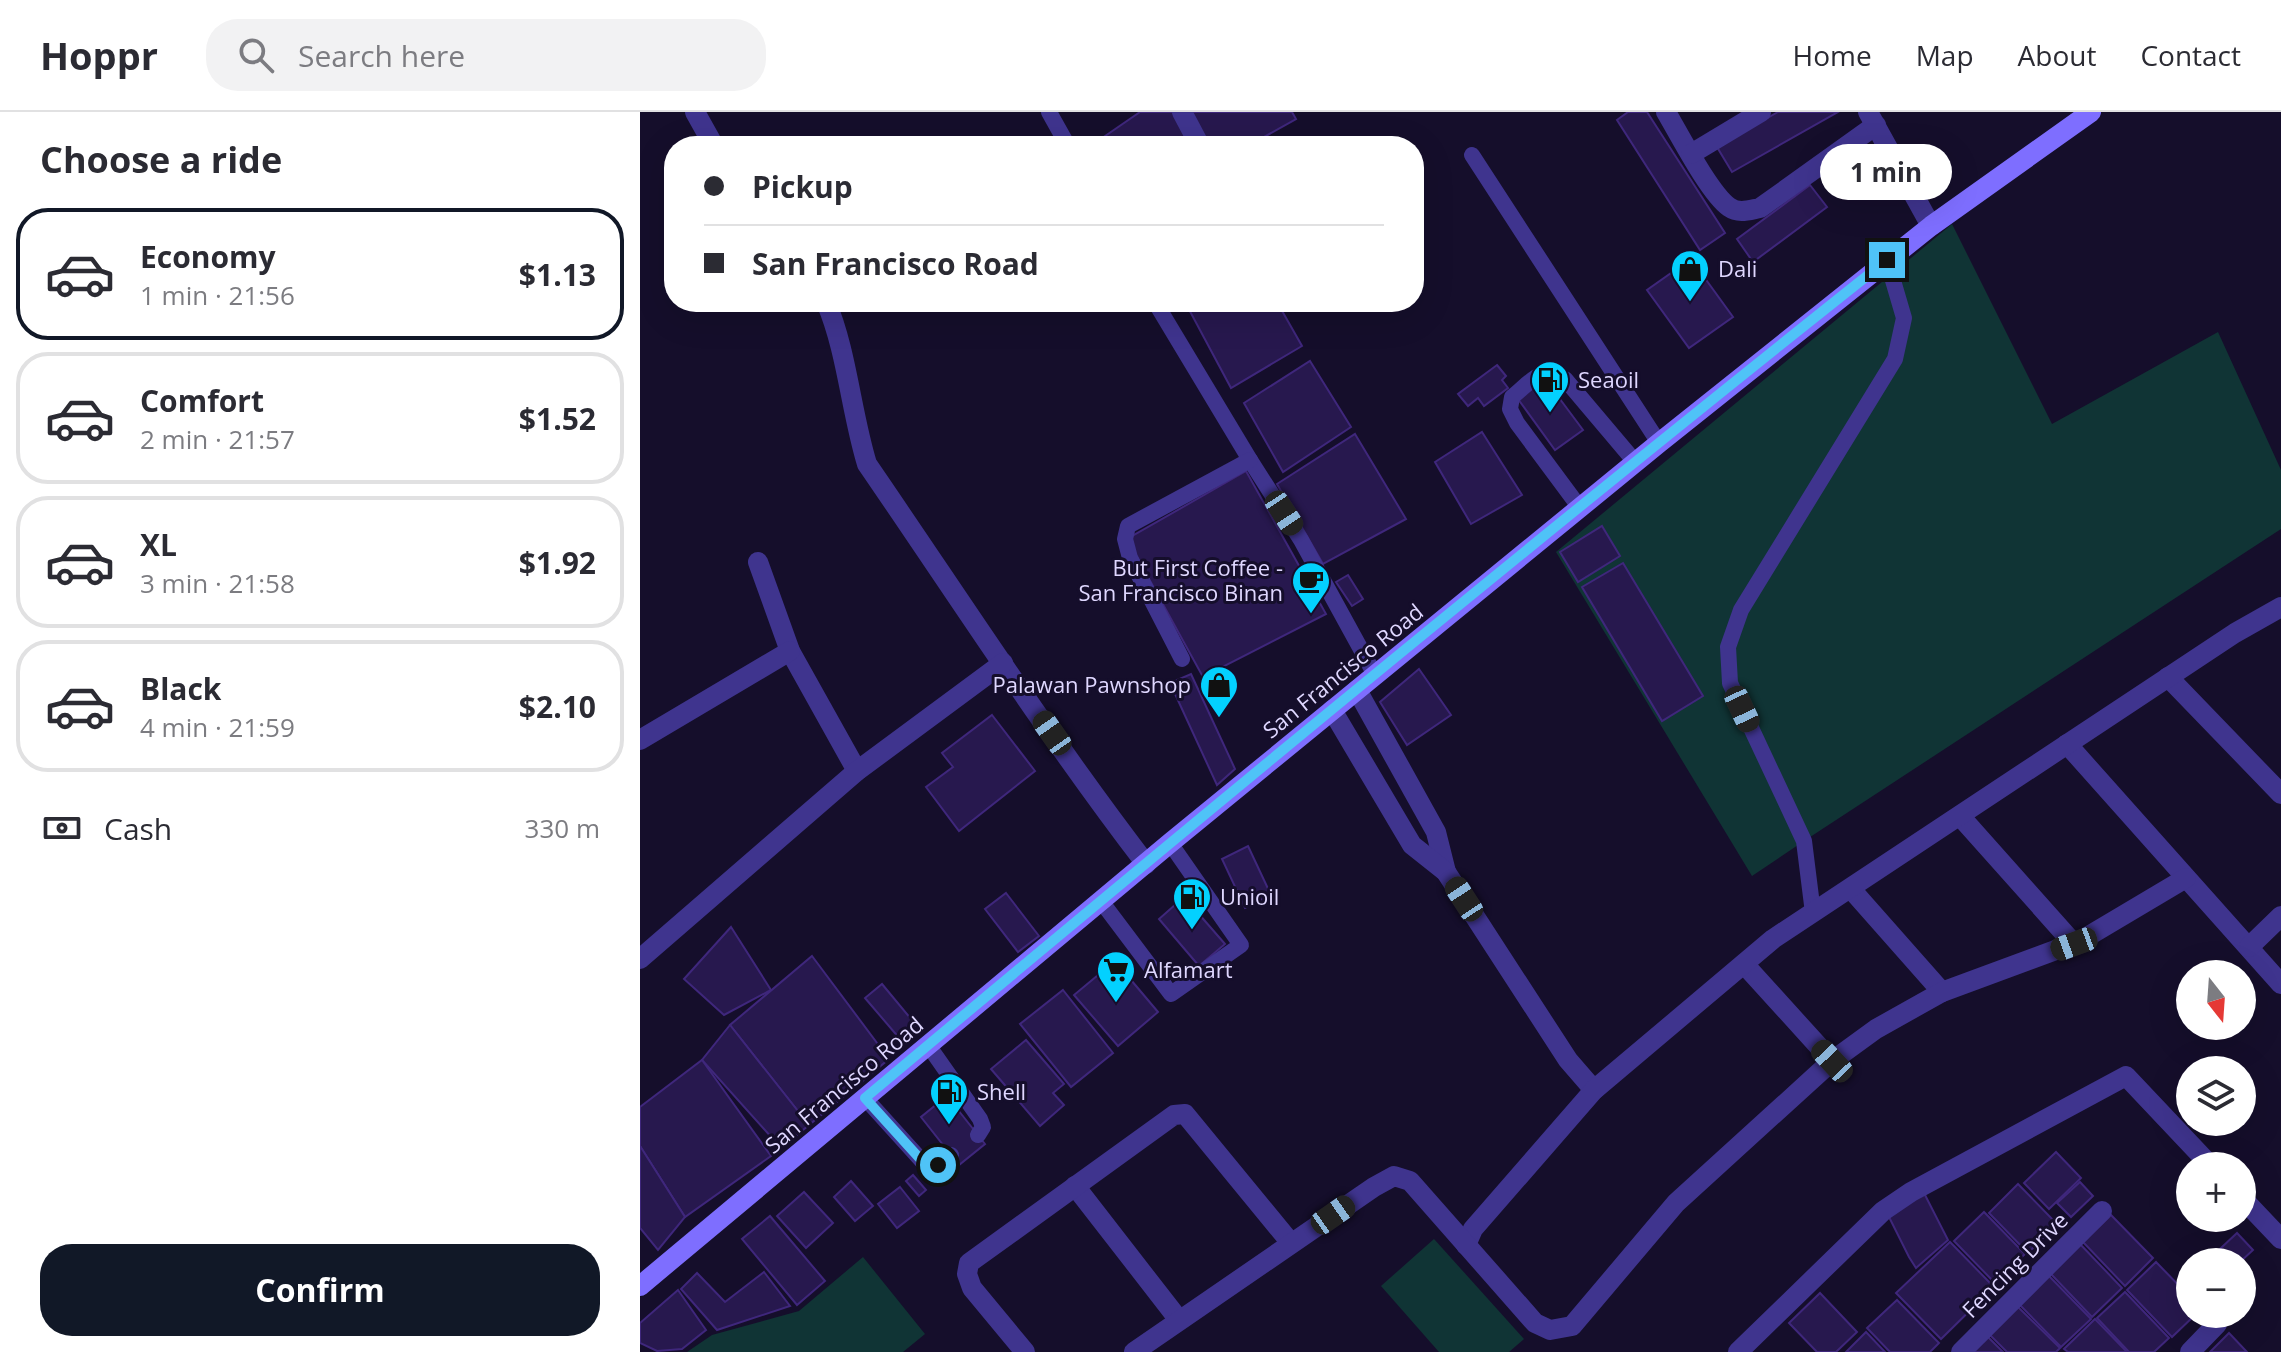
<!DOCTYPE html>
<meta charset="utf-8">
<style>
body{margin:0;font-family:"Open Sans",sans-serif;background:#f2f2f3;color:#2b2b33;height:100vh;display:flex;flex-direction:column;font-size:30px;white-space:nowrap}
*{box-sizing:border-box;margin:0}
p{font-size:26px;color:#7c7c81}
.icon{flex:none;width:44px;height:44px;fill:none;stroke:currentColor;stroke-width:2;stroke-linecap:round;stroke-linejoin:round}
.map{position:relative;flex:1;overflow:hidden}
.side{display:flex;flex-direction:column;background:#fff;width:640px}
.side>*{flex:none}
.guide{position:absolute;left:24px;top:24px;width:760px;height:176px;border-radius:32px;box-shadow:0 8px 32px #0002;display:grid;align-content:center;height:176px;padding:0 40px;background:#fff}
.needle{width:52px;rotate:163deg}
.buttons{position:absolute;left:1536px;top:848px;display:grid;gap:16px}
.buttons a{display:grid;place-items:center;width:80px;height:80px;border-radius:50%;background:#fff;box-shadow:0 8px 32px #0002;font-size:40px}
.end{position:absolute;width:36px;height:36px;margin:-18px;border:10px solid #4fc3f7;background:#111;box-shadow:0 0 0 4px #111}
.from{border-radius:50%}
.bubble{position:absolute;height:56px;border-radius:28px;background:#fff;box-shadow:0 8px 32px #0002;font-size:26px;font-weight:700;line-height:56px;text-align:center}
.car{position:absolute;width:24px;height:48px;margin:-24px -12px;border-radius:10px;box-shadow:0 0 6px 2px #0007;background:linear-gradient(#222 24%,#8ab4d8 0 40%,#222 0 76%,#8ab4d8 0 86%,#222 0)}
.guide b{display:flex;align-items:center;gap:28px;height:76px;font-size:30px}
.guide b+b{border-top:2px solid #e1e1e2}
.guide i{width:20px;height:20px;background:#2b2b33}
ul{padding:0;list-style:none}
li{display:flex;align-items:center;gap:24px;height:132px;margin:0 16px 12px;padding:0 24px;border:4px solid #e1e1e2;border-radius:32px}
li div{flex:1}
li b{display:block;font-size:30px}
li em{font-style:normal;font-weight:700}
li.active{border-color:#111827}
li>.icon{width:72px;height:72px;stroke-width:1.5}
h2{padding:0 40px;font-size:36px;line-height:96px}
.pay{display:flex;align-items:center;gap:20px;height:88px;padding:0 40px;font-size:30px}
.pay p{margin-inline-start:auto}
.cta{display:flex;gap:16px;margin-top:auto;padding:16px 40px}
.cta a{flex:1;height:92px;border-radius:32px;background:#111827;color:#fff;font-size:32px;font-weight:700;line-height:92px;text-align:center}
header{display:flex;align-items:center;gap:48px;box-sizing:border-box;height:112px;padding:0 40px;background:#fff;border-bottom:2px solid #e1e1e2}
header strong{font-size:38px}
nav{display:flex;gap:44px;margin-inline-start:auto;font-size:28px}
.search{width:560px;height:72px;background:#f2f2f3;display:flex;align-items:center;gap:20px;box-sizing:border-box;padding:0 28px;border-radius:32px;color:#7c7c81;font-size:30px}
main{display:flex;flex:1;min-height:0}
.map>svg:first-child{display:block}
</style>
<header>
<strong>Hoppr</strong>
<div class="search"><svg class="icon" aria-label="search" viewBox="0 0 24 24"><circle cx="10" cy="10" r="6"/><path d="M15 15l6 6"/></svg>Search here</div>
<nav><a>Home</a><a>Map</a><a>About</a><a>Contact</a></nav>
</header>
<main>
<section class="side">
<h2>Choose a ride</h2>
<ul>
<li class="active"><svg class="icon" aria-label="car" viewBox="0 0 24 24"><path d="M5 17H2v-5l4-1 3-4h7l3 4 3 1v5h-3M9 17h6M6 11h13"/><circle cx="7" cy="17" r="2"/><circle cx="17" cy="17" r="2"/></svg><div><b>Economy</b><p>1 min · 21:56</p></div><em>$1.13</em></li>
<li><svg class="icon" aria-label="car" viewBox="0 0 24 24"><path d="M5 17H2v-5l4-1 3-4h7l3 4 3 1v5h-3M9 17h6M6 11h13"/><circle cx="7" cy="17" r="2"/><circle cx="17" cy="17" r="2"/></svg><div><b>Comfort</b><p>2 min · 21:57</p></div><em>$1.52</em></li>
<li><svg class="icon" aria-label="car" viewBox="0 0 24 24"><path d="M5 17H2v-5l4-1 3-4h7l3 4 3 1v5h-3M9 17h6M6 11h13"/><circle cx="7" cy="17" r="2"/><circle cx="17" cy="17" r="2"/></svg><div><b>XL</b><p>3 min · 21:58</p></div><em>$1.92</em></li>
<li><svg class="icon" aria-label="car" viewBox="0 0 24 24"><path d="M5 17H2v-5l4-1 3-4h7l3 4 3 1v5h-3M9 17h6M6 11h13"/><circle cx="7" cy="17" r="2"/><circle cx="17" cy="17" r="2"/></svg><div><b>Black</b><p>4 min · 21:59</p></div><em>$2.10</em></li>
</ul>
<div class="pay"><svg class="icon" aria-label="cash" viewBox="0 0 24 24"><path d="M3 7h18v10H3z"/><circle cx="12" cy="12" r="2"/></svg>Cash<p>330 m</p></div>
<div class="cta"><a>Confirm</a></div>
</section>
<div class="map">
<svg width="1641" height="1240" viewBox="0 0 1641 1240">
<rect width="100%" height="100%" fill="#150e2b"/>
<g fill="#103435">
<polygon points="1312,112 1412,312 1578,220 1641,358 1641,417 1164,729 1112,764 916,440"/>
<polygon points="794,1127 884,1227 869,1240 799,1240 741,1174"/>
<polygon points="223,1145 285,1222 263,1240 47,1240 72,1223 159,1199"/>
</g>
<g fill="#27184e" stroke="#3f277c" stroke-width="2">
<polygon points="500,0 533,0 551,34 457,34 455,31"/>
<polygon points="549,0 652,0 656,7 608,34 567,34"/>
<polygon points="988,0 1007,0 1085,121 1060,138 977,8"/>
<polygon points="1138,0 1198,0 1092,60 1077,35"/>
<polygon points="1170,73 1187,95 1113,150 1097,127"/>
<polygon points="1051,147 1093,205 1049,236 1007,178"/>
<polygon points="545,190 637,190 662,234 591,276"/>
<polygon points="670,249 711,315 643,360 604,291"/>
<polygon points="857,253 866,264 862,268 868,276 844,294 838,286 828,294 818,282"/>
<polygon points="905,267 943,318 915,338 878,287"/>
<polygon points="842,320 882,383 831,412 795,350"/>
<polygon points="715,322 766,407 683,452 637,372"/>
<polygon points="606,359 686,502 563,565 487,427"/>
<polygon points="962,414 980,444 938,470 920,440"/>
<polygon points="983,451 1063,584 1022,609 942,475"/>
<polygon points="708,463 723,487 712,494 696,470"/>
<polygon points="779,557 811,603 767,633 740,590"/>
<polygon points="551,562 595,657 577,673 530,571"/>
<polygon points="352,603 395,659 319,719 286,675 313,655 302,641"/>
<polygon points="608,734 631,783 605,796 582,747"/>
<polygon points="366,781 399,824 378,840 345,797"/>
<polygon points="544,785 585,832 559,854 519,807"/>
<polygon points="91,815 131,878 84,903 44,867"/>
<polygon points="172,844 249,947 169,1013 90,913"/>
<polygon points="475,849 518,900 478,934 434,883"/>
<polygon points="242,872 276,913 260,927 225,886"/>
<polygon points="423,878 473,941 431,975 380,912"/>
<polygon points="90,913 169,1013 141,1036 62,948"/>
<polygon points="386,928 424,972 413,981 424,993 400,1014 351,957"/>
<polygon points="62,948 131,1044 45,1105 0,1034 0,995"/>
<polygon points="307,984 345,1032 319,1053 281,1005"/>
<polygon points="0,1034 45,1105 18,1138 0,1116"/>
<polygon points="1416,1040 1441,1066 1409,1097 1384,1071"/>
<polygon points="273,1063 286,1078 279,1084 266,1069"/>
<polygon points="211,1069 233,1094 215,1109 194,1085"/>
<polygon points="1440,1070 1453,1084 1431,1105 1417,1091"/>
<polygon points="1378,1072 1417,1112 1388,1141 1349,1101"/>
<polygon points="260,1075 279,1099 257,1116 238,1092"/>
<polygon points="164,1080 193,1111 166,1136 137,1104"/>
<polygon points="1284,1081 1308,1128 1276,1156 1269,1145 1246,1099"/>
<polygon points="1344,1100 1385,1142 1354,1170 1314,1129"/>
<polygon points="1471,1103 1513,1146 1485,1174 1443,1130"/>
<polygon points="130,1104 185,1169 157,1193 102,1127"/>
<polygon points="1597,1121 1613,1138 1600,1150 1566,1150"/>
<polygon points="1310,1130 1354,1175 1301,1227 1256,1181"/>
<polygon points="1440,1132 1482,1176 1452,1205 1410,1161"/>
<polygon points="1516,1150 1550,1185 1550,1202 1556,1202 1532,1225 1487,1178"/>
<polygon points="124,1160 150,1194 77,1218 41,1177 57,1161 85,1190"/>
<polygon points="1408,1163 1451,1207 1421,1235 1378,1191"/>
<polygon points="38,1178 66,1218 42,1237 17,1239 0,1231 0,1211"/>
<polygon points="1485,1180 1529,1226 1514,1240 1489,1240 1457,1206"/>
<polygon points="1180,1181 1217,1220 1196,1240 1177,1240 1149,1211"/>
<polygon points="1257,1188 1299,1231 1290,1240 1250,1240 1227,1216"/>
<polygon points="1377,1194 1420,1236 1416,1240 1367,1240 1349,1222"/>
<polygon points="1455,1207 1487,1240 1428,1240 1424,1237"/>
<polygon points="1226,1220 1245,1240 1206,1240"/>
<polygon points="1589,1221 1607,1240 1570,1240"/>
<polygon points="1346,1223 1363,1240 1330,1240"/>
</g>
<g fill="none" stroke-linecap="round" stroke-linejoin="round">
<g stroke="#3f348e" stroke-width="16">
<polyline points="409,0 428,34"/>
<polyline points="832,43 1019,331"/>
<polyline points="515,190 610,348 661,428 735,563"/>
<path d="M940 396 877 311 870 297 872 285C891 270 901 252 925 267L996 351"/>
<polyline points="542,547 490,446 485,427 488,414 610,348"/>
<polyline points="461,789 531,882 601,833 530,731"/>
<polyline points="1173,801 1164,729 1090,571 1088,535 1101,498 1255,247 1264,206 1247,148"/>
<polyline points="288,933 340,1007 343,1015 338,1023"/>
<path d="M225 986 282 1049C294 1057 301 1051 311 1043"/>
</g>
<g stroke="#3f348e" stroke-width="20">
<polyline points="55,0 74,34"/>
<polyline points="542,0 560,34"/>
<path d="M1026 0C1039 22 1070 82 1089 95 1099 102 1109 98 1120 96L1236 13"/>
<polyline points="1228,0 1291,114"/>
<polyline points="1051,42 1121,0"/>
<path d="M186 190C207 239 211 300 227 352 319 486 407 623 506 752"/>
<polyline points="118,450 150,539 217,659"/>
<polyline points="1528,565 1641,682"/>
<polyline points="717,578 796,720 806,760"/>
<polyline points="692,598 772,733 806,760 928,948 954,978"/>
<polyline points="0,628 150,539"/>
<polyline points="1427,632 1641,872"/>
<polyline points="1320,704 1434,832"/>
<polyline points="1211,777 1302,880"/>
<polyline points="1609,835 1641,804"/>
<polyline points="0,847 217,659 363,551"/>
<polyline points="1104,852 1192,949"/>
<polyline points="435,1074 539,1208"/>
<polyline points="1602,1086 1641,1127"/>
<polyline points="826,1133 833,1117 954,978 1133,827 1595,521 1641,495"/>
<polyline points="385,1240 332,1176 327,1162 329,1151 534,1003 545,1002 651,1131"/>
<polyline points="494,1240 734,1075 754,1064 770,1069 895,1211 910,1218 932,1214 1036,1091 1192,949 1236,917 1302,880 1440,829 1546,766"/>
<polyline points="1098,1240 1243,1099 1271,1080 1486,964 1571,1054"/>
<polyline points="1321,1240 1462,1099"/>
<polyline points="1550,1240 1577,1212"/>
</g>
<polyline stroke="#7e6eff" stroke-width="20" points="0,1174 530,731 1019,331 1291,114 1451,0"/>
</g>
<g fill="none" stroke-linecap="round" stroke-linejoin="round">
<path stroke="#4fc3f7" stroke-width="10" d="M298 1053 289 1054 282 1049 225 986C562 703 902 422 1247 148"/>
</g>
<defs>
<symbol id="shop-pin" viewBox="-11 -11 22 30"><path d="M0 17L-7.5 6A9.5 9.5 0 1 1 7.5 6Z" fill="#03d1ff" stroke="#150e2b"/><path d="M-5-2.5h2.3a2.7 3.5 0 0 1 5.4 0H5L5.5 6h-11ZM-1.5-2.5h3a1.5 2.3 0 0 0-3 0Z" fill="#111"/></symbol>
<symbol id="fuel-pin" viewBox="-11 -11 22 30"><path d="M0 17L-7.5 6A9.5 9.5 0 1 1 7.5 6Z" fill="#03d1ff" stroke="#150e2b"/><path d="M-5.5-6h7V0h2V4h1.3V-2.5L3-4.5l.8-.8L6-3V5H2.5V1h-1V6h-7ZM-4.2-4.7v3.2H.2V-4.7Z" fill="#111"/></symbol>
<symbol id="cafe-pin" viewBox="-11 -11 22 30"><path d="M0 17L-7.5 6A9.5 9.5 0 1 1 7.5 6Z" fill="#03d1ff" stroke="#150e2b"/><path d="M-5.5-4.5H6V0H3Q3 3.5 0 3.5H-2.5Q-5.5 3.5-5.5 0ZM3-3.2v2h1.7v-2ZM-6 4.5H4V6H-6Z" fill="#111"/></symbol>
<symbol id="supermarket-pin" viewBox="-11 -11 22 30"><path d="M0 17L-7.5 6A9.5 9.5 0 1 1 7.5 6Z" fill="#03d1ff" stroke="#150e2b"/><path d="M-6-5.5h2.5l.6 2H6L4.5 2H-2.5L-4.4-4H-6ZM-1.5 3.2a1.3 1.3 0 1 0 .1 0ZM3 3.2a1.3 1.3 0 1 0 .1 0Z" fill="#111"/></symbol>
</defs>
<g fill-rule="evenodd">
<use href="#shop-pin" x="1028" y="135" width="44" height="60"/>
<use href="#fuel-pin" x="888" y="246" width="44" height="60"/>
<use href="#cafe-pin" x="649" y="447" width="44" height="60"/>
<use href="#shop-pin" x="557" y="551" width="44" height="60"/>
<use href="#fuel-pin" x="530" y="763" width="44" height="60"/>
<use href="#supermarket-pin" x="454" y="836" width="44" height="60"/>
<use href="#fuel-pin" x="287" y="958" width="44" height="60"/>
</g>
<g text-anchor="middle" stroke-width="6" stroke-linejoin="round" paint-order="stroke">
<g font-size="22" fill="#dfd7ff" stroke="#150e2b" text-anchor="start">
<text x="1078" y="165">Dali</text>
<text x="938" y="276">Seaoil</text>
<text x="643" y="464" text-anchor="end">But First Coffee -<tspan x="643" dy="25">San Francisco Binan</tspan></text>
<text x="551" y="581" text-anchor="end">Palawan Pawnshop</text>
<text x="580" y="793">Unioil</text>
<text x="504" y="866">Alfamart</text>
<text x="337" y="988">Shell</text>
</g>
<g font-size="22" fill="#dfd7ff" stroke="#150e2b">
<text transform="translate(703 559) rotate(-39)" y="8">San Francisco Road</text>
<text transform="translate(204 973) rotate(-40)" y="8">San Francisco Road</text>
<text transform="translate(1375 1153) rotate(-45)" y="8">Fencing Drive</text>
</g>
</g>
</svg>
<div class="buttons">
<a><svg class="needle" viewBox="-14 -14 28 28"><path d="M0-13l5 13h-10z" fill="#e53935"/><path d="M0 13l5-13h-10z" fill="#7c7c81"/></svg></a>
<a><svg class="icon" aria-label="layers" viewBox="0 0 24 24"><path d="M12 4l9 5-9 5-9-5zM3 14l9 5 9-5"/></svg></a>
<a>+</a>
<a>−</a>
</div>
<i class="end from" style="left:298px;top:1053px"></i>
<i class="end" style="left:1247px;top:148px"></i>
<div class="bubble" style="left:1180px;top:32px;width:132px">1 min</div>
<i class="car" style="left:644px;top:401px;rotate:147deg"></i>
<i class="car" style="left:1102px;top:597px;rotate:155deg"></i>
<i class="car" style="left:412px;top:621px;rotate:325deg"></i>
<i class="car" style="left:824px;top:787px;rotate:327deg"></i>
<i class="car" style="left:1434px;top:832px;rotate:250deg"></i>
<i class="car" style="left:1192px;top:949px;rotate:317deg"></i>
<i class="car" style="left:693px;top:1103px;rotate:55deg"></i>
<div class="guide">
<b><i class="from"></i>Pickup</b>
<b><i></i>San Francisco Road</b>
</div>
</div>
</main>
